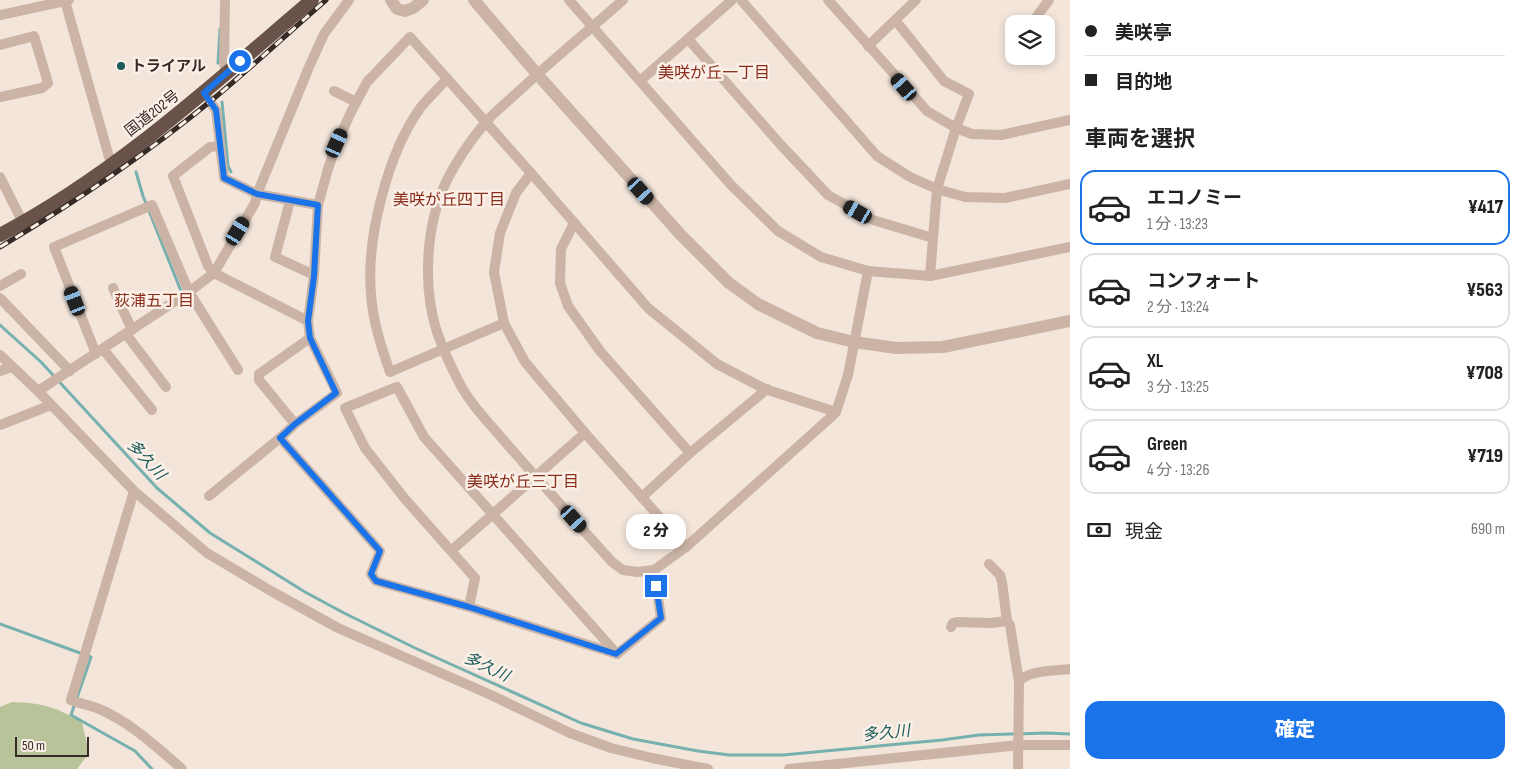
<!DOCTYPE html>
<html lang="ja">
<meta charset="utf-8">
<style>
body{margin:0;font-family:"Sofia Sans Condensed","Noto Sans JP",sans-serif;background:#f6f6f6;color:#222;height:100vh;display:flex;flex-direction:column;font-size:19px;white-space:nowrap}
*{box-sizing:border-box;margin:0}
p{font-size:16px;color:#767676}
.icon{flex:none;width:28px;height:28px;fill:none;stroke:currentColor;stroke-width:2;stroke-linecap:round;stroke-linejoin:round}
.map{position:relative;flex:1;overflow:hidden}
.sheet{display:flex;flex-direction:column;background:#fff;width:450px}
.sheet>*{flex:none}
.banner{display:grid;align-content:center;height:110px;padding:0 15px;background:#fff}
.buttons{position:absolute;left:1005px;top:15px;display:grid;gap:10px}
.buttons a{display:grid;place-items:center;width:50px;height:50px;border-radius:10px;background:#fff;box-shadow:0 2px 8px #0003;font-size:25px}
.scale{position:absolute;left:15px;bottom:12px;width:74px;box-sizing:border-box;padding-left:5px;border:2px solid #372b27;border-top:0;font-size:14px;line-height:18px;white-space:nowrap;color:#372b27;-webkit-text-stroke:4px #faf0e7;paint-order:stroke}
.end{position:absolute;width:22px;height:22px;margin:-11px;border:6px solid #1a73e8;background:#fff;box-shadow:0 0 0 2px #fff}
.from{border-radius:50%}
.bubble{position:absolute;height:35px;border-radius:15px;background:#fff;box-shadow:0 2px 8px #0003;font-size:16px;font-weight:800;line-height:35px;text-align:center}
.car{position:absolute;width:15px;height:30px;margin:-15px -8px;border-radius:6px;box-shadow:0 0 4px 1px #0007;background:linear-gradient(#222 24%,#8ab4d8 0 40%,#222 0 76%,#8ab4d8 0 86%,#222 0)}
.banner b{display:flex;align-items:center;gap:18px;height:48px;font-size:19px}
.banner b+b{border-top:1px solid #e0e0e0}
.banner i{width:12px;height:12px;background:#222}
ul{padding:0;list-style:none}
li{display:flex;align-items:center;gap:15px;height:75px;margin:0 10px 8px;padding:0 5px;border:2px solid #e0e0e0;border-radius:15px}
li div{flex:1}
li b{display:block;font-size:19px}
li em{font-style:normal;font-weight:800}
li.current{border-color:#1a73e8}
li>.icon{width:45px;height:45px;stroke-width:1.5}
h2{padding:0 15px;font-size:22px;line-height:60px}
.pay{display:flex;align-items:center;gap:12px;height:55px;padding:0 15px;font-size:19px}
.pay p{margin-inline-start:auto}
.button{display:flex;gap:10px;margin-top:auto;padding:10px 15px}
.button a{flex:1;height:58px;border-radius:15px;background:#1a73e8;color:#fff;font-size:20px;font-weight:800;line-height:58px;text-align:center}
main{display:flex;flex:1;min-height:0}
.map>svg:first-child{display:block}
</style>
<main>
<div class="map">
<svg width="1070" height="769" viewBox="0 0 1070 769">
<rect width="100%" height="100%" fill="#f3e5da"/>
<path fill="#b8c399" d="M12 702C43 703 55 707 82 722L89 753 77 769H0V707Z"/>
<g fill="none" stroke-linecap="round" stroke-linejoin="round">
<g stroke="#77b1af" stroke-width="3">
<polyline points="218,63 220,29"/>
<polyline points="222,102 228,166 231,172"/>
<polyline points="136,172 143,196 181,291"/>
<polyline points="0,325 41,362 157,488 210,533 305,592 344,613 415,648 581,723 633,739 698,751 729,755 783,755 942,740 979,735 1047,733 1070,734"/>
<polyline points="0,624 91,657 71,715 135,751 152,769"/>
</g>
<g stroke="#cbb4a5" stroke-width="10">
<polyline points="69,0 65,1 109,157 113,164"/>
<polyline points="225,0 224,63 226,73"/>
<polyline points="569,0 731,185 778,231 821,257 868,271 930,276 1070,247"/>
<path d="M623 0C588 31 552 60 518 92 507 102 494 112 485 123 470 141 457 160 447 180 426 223 422 286 437 332 443 349 451 367 460 384 471 405 490 424 506 443 541 483 576 522 612 562L623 570 637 572 654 570 686 547 831 417 836 412 848 375 868 271"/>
<polyline points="741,0 877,156 910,177 937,189 965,197 1005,198 1070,184"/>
<polyline points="828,0 927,111 956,128 972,134 1001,135 1070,120"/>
<polyline points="0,15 65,1"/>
<polyline points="896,21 944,81 969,94 956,128 937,189 930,276"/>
<polyline points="1031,24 1049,0"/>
<polyline points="688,39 780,144 828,195 873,220 933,238"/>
<polyline points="0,45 34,36 48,83 42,88 0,97"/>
<polyline points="868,46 916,0"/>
<path d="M447 79C439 88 429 97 421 107 388 152 366 238 371 294 373 322 381 346 390 372L504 323"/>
<polyline points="640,81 732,0"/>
<polyline points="334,91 356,102"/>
<polyline points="204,93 216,110 224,178 257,194 318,205"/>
<polyline points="219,146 210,147 173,176 208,266 214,273 308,321"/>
<polyline points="531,173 516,193 500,233 494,272 504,323 525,362 585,433 686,547"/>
<polyline points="0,177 23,223"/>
<polyline points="290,201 275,257 314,275"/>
<polyline points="574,223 561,249 560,283 568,306 600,351 690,453"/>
<polyline points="0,286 21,274"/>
<polyline points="113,288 132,330"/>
<polyline points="0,298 70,371"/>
<polyline points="126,334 166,387"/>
<polyline points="103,349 152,410"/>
<polyline points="96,354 54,247 152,205 189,292 238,370"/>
<polyline points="0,355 38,391 134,491 207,553 271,591 338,628 491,695 570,733 611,748 652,758 708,769"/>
<polyline points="0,371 12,367"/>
<polyline points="38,391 189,292 214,273 255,203 257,194 309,67 324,34 349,0"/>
<polyline points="295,424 259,380 259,374 310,338"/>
<polyline points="0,425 51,405"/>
<polyline points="280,438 380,551 371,574 376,581 469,607 617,654 661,618 654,570"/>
<path d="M134 491 71 700C79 703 88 705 97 708 129 721 157 747 182 769"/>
<polyline points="209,496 280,438 295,424 337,393 310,338 308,321 314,275 318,205 328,169 337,143 351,112 367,82 410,37 531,173 648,308 717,364 765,389 836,412"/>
<polyline points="642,497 690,453 767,389"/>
<polyline points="452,550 585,433"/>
<polyline points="989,564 1000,575 1002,582 1007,621"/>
<polyline points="469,607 475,578 405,499 365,448 345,408 397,387 424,437 617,654"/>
<polyline points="951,627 953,623 957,622 991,623 1007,621 1010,625 1019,682"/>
<polyline points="789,769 1019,745 1070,745"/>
<path d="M1018 769 1019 682C1027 670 1056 671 1070 669"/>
</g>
<g stroke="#cbb4a5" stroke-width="12">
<polyline points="391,0 397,9 405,11 413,8 423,0"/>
<polyline points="474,0 537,74 680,234 729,283 758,304 817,333 854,342 896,348 943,347 1070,321"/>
</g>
<path stroke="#69524a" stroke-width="14" d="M0 235C116 174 213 84 312 0"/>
<defs>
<path id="rail" d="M0 247C74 203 145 155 212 100 251 68 288 33 326 0"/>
</defs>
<use href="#rail" stroke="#372b27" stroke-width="5"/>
<use href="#rail" stroke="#faf0e7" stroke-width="3" stroke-dasharray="9" stroke-linecap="butt"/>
</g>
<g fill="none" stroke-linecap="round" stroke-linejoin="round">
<polyline stroke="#1a73e8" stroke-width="6" points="240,61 204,93 216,110 224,178 257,194 318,205 314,276 308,321 310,338 336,393 295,424 280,438 380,551 371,574 376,581 469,607 616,654 661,618 656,586"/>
</g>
<circle fill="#1a5a5a" stroke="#faf0e7" stroke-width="2" cx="121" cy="66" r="5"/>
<g text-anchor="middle" stroke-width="5" stroke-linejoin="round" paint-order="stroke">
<g font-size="15" font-weight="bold" fill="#372b27" stroke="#faf0e7" text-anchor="start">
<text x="131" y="71">トライアル</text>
</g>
<g font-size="15" fill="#372b27" stroke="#faf0e7">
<text transform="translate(152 113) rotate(-38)" y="5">国道202号</text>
</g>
<g font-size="16" fill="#8a2e1c" stroke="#faf0e7">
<text x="714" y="78">美咲が丘一丁目</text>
<text x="449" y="205">美咲が丘四丁目</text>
<text x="154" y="306">荻浦五丁目</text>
<text x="523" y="487">美咲が丘三丁目</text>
</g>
<g font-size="16" font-style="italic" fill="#1a5a5a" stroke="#faf0e7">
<text transform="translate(147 459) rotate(47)" y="6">多久川</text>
<text transform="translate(487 666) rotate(25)" y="6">多久川</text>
<text transform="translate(886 732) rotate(-6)" y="6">多久川</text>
</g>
</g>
</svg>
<div class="buttons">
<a><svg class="icon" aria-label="layers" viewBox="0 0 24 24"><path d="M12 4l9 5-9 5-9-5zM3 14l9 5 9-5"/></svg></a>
</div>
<div class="scale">50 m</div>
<i class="end from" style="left:240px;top:61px"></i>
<i class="end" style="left:656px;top:586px"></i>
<div class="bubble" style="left:626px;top:514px;width:60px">2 分</div>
<i class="car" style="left:904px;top:87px;rotate:319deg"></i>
<i class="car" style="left:337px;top:143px;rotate:24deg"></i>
<i class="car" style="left:641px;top:191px;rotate:138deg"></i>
<i class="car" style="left:858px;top:212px;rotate:300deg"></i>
<i class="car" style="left:238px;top:231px;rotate:31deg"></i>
<i class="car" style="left:75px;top:301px;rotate:339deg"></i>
<i class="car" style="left:574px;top:519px;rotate:138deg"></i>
</div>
<section class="sheet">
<div class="banner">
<b><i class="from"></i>美咲亭</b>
<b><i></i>目的地</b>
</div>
<h2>車両を選択</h2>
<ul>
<li class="current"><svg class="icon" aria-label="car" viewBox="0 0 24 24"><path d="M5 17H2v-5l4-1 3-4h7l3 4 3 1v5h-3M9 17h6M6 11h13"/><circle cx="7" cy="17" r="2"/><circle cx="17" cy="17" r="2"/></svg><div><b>エコノミー</b><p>1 分 · 13:23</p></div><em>¥417</em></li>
<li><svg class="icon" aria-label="car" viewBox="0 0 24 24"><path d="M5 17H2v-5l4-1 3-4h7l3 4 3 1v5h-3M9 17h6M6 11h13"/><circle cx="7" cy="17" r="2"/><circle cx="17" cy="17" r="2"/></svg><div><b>コンフォート</b><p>2 分 · 13:24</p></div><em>¥563</em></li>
<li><svg class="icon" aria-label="car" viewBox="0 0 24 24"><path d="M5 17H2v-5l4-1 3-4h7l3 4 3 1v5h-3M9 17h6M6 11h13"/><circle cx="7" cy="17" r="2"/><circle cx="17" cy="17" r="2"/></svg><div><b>XL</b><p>3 分 · 13:25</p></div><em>¥708</em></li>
<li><svg class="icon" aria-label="car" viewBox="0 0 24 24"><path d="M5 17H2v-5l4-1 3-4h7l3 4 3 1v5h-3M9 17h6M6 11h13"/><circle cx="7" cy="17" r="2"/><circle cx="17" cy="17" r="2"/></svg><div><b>Green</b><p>4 分 · 13:26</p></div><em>¥719</em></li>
</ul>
<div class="pay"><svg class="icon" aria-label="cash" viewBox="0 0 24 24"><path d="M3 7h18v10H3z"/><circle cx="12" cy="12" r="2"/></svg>現金<p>690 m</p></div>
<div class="button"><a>確定</a></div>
</section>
</main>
